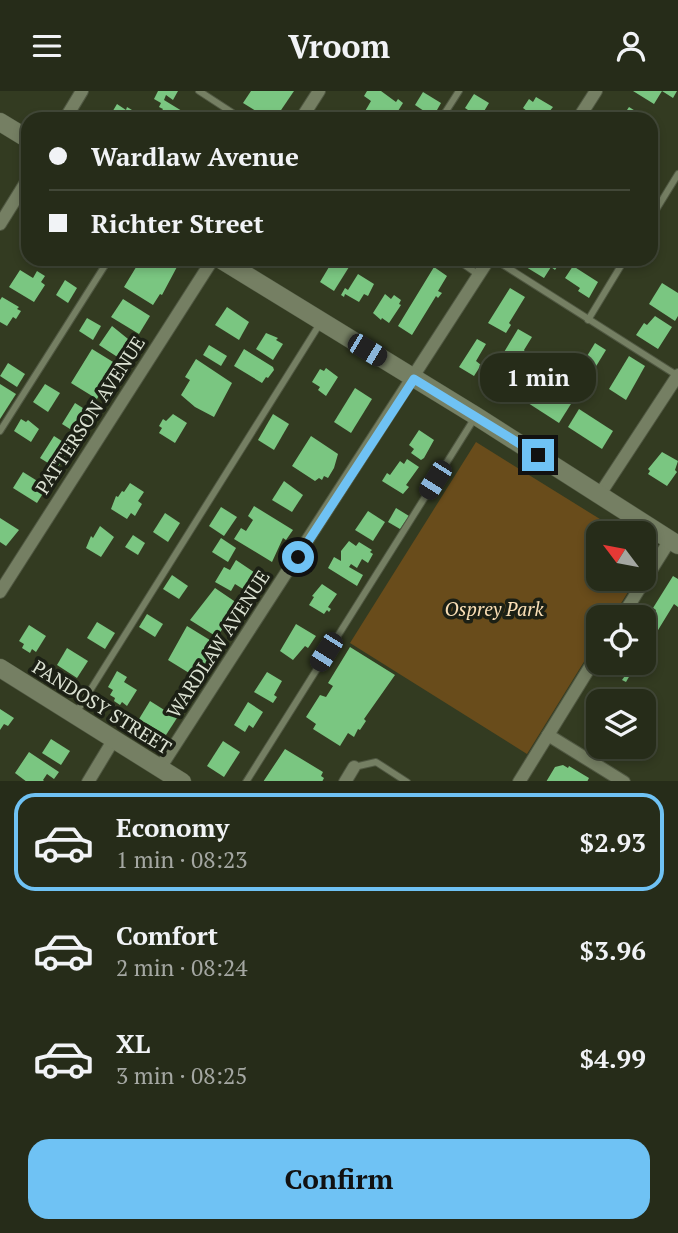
<!DOCTYPE html>
<meta charset="utf-8">
<style>
body{margin:0;font-family:"PT Serif",serif;background:#2e3422;color:#f1f3f6;height:100vh;display:flex;flex-direction:column;font-size:26px;white-space:nowrap}
*{box-sizing:border-box;margin:0}
p{font-size:23px;color:#a4a7a2}
.icon{flex:none;width:38px;height:38px;fill:none;stroke:currentColor;stroke-width:2;stroke-linecap:round;stroke-linejoin:round}
.map{position:relative;height:690px;overflow:hidden}
.details{display:flex;flex-direction:column;background:#262c19;flex:1}
.details>*{flex:none}
.banner{position:absolute;left:21px;top:21px;width:637px;height:154px;border-radius:21px;box-shadow:0 4px 10px #0003,0 0 0 2px #424838;display:grid;align-content:center;height:154px;padding:0 28px;background:#262c19}
.needle{width:46px;rotate:302deg}
.fabs{position:absolute;left:586px;top:430px;display:grid;gap:14px}
.fabs a{display:grid;place-items:center;width:70px;height:70px;border-radius:14px;background:#262c19;box-shadow:0 4px 10px #0003,0 0 0 2px #424838;font-size:35px}
.end{position:absolute;width:32px;height:32px;margin:-16px;border:9px solid #6fc2f4;background:#111;box-shadow:0 0 0 4px #111}
.from{border-radius:50%}
.bubble{position:absolute;height:49px;border-radius:21px;background:#262c19;box-shadow:0 4px 10px #0003,0 0 0 2px #424838;font-size:23px;font-weight:800;line-height:49px;text-align:center}
.car{position:absolute;width:21px;height:42px;margin:-21px -10px;border-radius:9px;box-shadow:0 0 5px 2px #0007;background:linear-gradient(#222 24%,#8ab4d8 0 40%,#222 0 76%,#8ab4d8 0 86%,#222 0)}
.banner b{display:flex;align-items:center;gap:24px;height:66px;font-size:26px}
.banner b+b{border-top:2px solid #424838}
.banner i{width:18px;height:18px;background:#f1f3f6}
ul{padding:12px 0 0;list-style:none}
li{display:flex;align-items:center;gap:21px;height:98px;margin:0 14px 10px;padding:0 14px;border:4px solid transparent;border-radius:21px}
li div{flex:1}
li b{display:block;font-size:26px}
li em{font-style:normal;font-weight:800}
li.current{border-color:#6fc2f4}
li>.icon{width:63px;height:63px;stroke-width:1.5}
.primary-button{display:flex;gap:14px;margin-top:auto;padding:14px 28px}
.primary-button a{flex:1;height:80px;border-radius:21px;background:#6fc2f4;color:#111;font-size:28px;font-weight:800;line-height:80px;text-align:center}
header{display:flex;justify-content:space-between;align-items:center;height:91px;padding:0 28px;background:#262c19;font-size:32px;font-weight:800}
.map>svg:first-child{display:block}
</style>
<header><svg class="icon" aria-label="menu" viewBox="0 0 24 24"><path d="M4 6h16M4 12h16M4 18h16"/></svg>Vroom<svg class="icon" aria-label="person" viewBox="0 0 24 24"><circle cx="12" cy="8" r="4"/><path d="M4 21q1-7 8-7t8 7"/></svg></header>
<div class="map">
<svg width="678" height="691" viewBox="0 0 678 691">
<rect width="100%" height="100%" fill="#333b21"/>
<polygon fill="#694c1b" points="476,351 624,443 598,443 598,488 636,488 612,527 598,527 598,548 527,663 350,552"/>
<g fill="#7ac681">
<polygon points="158,0 178,0 173,9 166,4 164,9 182,20 177,28 156,28 163,18 159,16 161,12 154,8"/>
<polygon points="251,0 294,0 275,28 269,28 243,12"/>
<polygon points="367,0 381,0 396,11 398,8 403,12 393,28 385,23 382,28 373,28 364,22 371,10 364,5"/>
<polygon points="633,0 677,0 673,7 662,0 654,13"/>
<polygon points="423,1 441,12 433,26 415,14"/>
<polygon points="474,3 489,12 480,27 465,17"/>
<polygon points="536,6 553,16 549,21 553,24 550,28 527,28 524,26 527,20 523,17 529,8 533,11"/>
<polygon points="117,13 126,19 127,16 132,19 129,28 108,28"/>
<polygon points="629,16 645,26 644,28 621,28"/>
<polygon points="141,168 168,168 178,174 162,204 160,203 153,214 124,196"/>
<polygon points="532,168 556,168 555,171 559,173 555,179 551,176 544,187 526,176"/>
<polygon points="337,169 349,176 334,200 320,191 329,176"/>
<polygon points="573,175 598,191 589,207 578,200 580,197 565,187"/>
<polygon points="434,176 447,185 438,200 442,202 438,207 436,205 412,244 398,235"/>
<polygon points="20,179 33,187 37,180 45,185 41,191 45,194 34,211 9,196"/>
<polygon points="358,183 374,193 368,205 364,203 359,211 345,203 344,206 341,204 345,197 348,199"/>
<polygon points="65,189 77,197 68,212 56,204"/>
<polygon points="662,192 678,202 678,225 675,230 649,213"/>
<polygon points="510,197 525,206 509,232 511,234 506,242 488,232"/>
<polygon points="385,203 391,208 394,204 401,209 399,213 401,214 389,232 382,227 381,229 373,222"/>
<polygon points="2,206 19,216 17,218 21,220 16,228 13,226 7,235 0,231 0,209"/>
<polygon points="123,208 150,225 139,243 111,226"/>
<polygon points="227,216 249,231 239,249 215,234"/>
<polygon points="655,225 672,236 658,258 636,244 644,232 647,234"/>
<polygon points="87,227 101,235 93,249 79,240"/>
<polygon points="112,235 133,252 128,259 130,260 129,263 123,261 119,267 99,254"/>
<polygon points="518,238 532,246 524,259 528,266 523,276 534,282 518,309 486,291"/>
<polygon points="266,242 278,247 276,249 283,253 273,269 256,258"/>
<polygon points="477,248 486,253 476,270 481,274 474,285 459,276"/>
<polygon points="595,252 606,259 595,277 584,270"/>
<polygon points="209,254 227,265 221,275 203,264"/>
<polygon points="92,258 118,274 112,283 115,284 105,301 102,299 97,308 71,292"/>
<polygon points="244,258 273,276 274,279 268,287 266,286 262,292 234,275"/>
<polygon points="629,265 645,275 626,309 609,298"/>
<polygon points="196,268 232,292 214,326 195,316 181,304 190,289 185,286"/>
<polygon points="554,269 586,289 559,332 528,312"/>
<polygon points="8,272 25,283 17,296 0,285"/>
<polygon points="326,277 338,286 326,305 318,299 320,296 312,291 320,278 324,280"/>
<polygon points="0,293 16,303 0,328"/>
<polygon points="45,293 60,302 48,321 33,311"/>
<polygon points="355,297 372,308 351,342 334,331"/>
<polygon points="75,312 86,319 84,322 89,325 78,343 62,333"/>
<polygon points="579,318 613,340 602,358 568,336"/>
<polygon points="173,323 187,332 175,352 159,342 162,337 159,335 163,328 166,330"/>
<polygon points="273,323 289,333 274,359 258,349"/>
<polygon points="21,328 26,331 28,329 39,338 31,351 14,340"/>
<polygon points="419,339 434,349 424,367 421,369 411,362 414,358 409,354"/>
<polygon points="54,345 65,352 62,356 67,360 64,365 67,367 56,377 40,367"/>
<polygon points="311,345 338,363 334,377 328,387 324,385 322,389 319,387 315,390 292,375"/>
<polygon points="662,361 678,370 675,379 677,381 667,395 648,383 650,380 648,378"/>
<polygon points="407,368 419,376 406,394 409,396 403,403 382,390 387,382 390,384 400,370 404,373"/>
<polygon points="23,381 47,396 37,412 13,397"/>
<polygon points="284,390 303,404 292,421 272,409"/>
<polygon points="130,392 144,401 138,410 142,413 135,425 131,422 127,428 111,418 116,405 118,406 122,400 124,401"/>
<polygon points="254,415 293,439 286,449 283,447 272,471 234,448 241,437 246,440 253,429 248,425"/>
<polygon points="221,416 237,426 224,445 209,435"/>
<polygon points="396,417 409,425 400,438 388,431"/>
<polygon points="368,420 385,431 373,450 355,439"/>
<polygon points="165,422 180,432 168,451 153,441"/>
<polygon points="0,427 19,439 6,455 0,451"/>
<polygon points="100,435 114,446 101,466 86,457 91,445 93,447"/>
<polygon points="133,444 145,452 138,464 125,456"/>
<polygon points="221,447 236,457 228,471 212,461"/>
<polygon points="349,450 356,455 359,451 372,459 370,461 373,463 368,472 362,468 357,477 351,473 349,476 363,484 357,495 328,477 334,466 341,470 341,460"/>
<polygon points="236,469 261,486 251,503 235,493 231,500 215,491 224,476 230,479"/>
<polygon points="172,484 188,495 179,508 163,498"/>
<polygon points="673,485 678,488 678,516 674,513 644,562 644,539 647,533 644,531 650,523 653,525 656,519 653,517"/>
<polygon points="322,493 337,503 328,516 331,518 329,521 327,519 324,523 309,514 314,506 312,505"/>
<polygon points="215,497 240,514 231,534 229,532 225,539 223,537 217,546 190,529"/>
<polygon points="147,523 163,533 155,546 139,536"/>
<polygon points="97,531 115,542 105,558 87,547"/>
<polygon points="296,533 316,545 308,557 305,555 293,569 280,560"/>
<polygon points="29,534 46,545 36,561 32,558 30,562 22,557 24,553 19,550"/>
<polygon points="187,535 213,551 207,560 210,561 206,568 208,570 203,578 200,576 194,585 168,569"/>
<polygon points="350,556 395,584 364,628 366,630 360,639 358,638 354,646 348,642 340,655 313,638 316,633 306,626 320,604 326,606 333,595 328,592"/>
<polygon points="67,557 88,570 77,587 57,574"/>
<polygon points="618,572 637,572 626,591 622,589 627,582 617,575"/>
<polygon points="117,580 127,586 124,591 137,599 127,615 122,611 120,614 114,610 115,607 110,604 113,599 108,596"/>
<polygon points="267,581 282,590 274,604 277,606 273,612 254,601"/>
<polygon points="150,610 177,627 166,644 139,628"/>
<polygon points="248,611 263,621 253,637 249,634 245,641 234,634"/>
<polygon points="0,618 14,627 8,635 4,633 0,639"/>
<polygon points="51,648 70,660 61,674 42,662"/>
<polygon points="223,650 240,661 224,686 207,675"/>
<polygon points="285,658 323,681 321,685 324,687 322,691 263,691"/>
<polygon points="29,661 59,681 54,688 47,683 43,689 45,691 27,691 15,682"/>
<polygon points="563,674 568,677 569,675 589,687 587,691 546,691 555,676"/>
</g>
<g fill="none" stroke-linecap="round" stroke-linejoin="round">
<defs>
<g id="lane">
<polyline points="199,0 242,28"/>
<polyline points="441,28 459,0"/>
<polyline points="651,127 678,83"/>
<polyline points="456,168 479,184"/>
<polyline points="494,168 678,285"/>
<polyline points="588,229 625,168"/>
<polyline points="0,340 109,168"/>
<polyline points="76,622 321,231"/>
<polyline points="354,676 376,671 407,691"/>
<polyline points="246,691 474,328"/>
</g>
<g id="street">
<polyline points="65,28 82,0"/>
<polyline points="301,28 319,0"/>
<polyline points="578,28 596,0"/>
<polyline points="0,133 28,88"/>
<polyline points="600,403 678,284"/>
<polyline points="0,501 213,168"/>
<polyline points="621,527 670,449"/>
<polyline points="548,644 624,691"/>
<polyline points="160,677 489,168"/>
<polyline points="88,691 114,648"/>
<polyline points="345,691 354,676"/>
<polyline points="519,691 598,563"/>
</g>
<g id="secondary">
<polyline points="0,31 28,48"/>
<polyline points="220,168 476,325 678,454"/>
<polyline points="0,577 182,691"/>
</g>
</defs>
<use href="#lane" stroke="#505842" stroke-width="8"/>
<use href="#street" stroke="#505842" stroke-width="14"/>
<use href="#secondary" stroke="#505842" stroke-width="19"/>
<use href="#lane" stroke="#757f63" stroke-width="6"/>
<use href="#street" stroke="#757f63" stroke-width="12"/>
<use href="#secondary" stroke="#757f63" stroke-width="18"/>
</g>
<g fill="none" stroke-linecap="round" stroke-linejoin="round">
<polyline stroke="#6fc2f4" stroke-width="9" points="298,466 414,288 538,364"/>
</g>
<g text-anchor="middle" stroke-width="7" stroke-linejoin="round" paint-order="stroke">
<g font-size="19" fill="#dce2d3" stroke="#1c2015">
<text transform="translate(90 324) rotate(-57)" y="7">PATTERSON AVENUE</text>
<text transform="translate(218 553) rotate(-57)" y="7">WARDLAW AVENUE</text>
<text transform="translate(102 616) rotate(32)" y="7">PANDOSY STREET</text>
</g>
<g font-size="19" font-style="italic" fill="#fadfb6" stroke="#1c2015">
<text x="494" y="525">Osprey Park</text>
</g>
</g>
</svg>
<div class="fabs">
<a><svg class="needle" viewBox="-14 -14 28 28"><path d="M0-13l5 13h-10z" fill="#e53935"/><path d="M0 13l5-13h-10z" fill="#a4a7a2"/></svg></a>
<a><svg class="icon" aria-label="locate" viewBox="0 0 24 24"><circle cx="12" cy="12" r="6"/><path d="M12 2v4M12 18v4M2 12h4M18 12h4"/></svg></a>
<a><svg class="icon" aria-label="layers" viewBox="0 0 24 24"><path d="M12 4l9 5-9 5-9-5zM3 14l9 5 9-5"/></svg></a>
</div>
<i class="end from" style="left:298px;top:466px"></i>
<i class="end" style="left:538px;top:364px"></i>
<div class="bubble" style="left:480px;top:262px;width:116px">1 min</div>
<i class="car" style="left:367px;top:259px;rotate:121deg"></i>
<i class="car" style="left:435px;top:389px;rotate:212deg"></i>
<i class="car" style="left:326px;top:561px;rotate:212deg"></i>
<div class="banner">
<b><i class="from"></i>Wardlaw Avenue</b>
<b><i></i>Richter Street</b>
</div>
</div>
<section class="details">
<ul>
<li class="current"><svg class="icon" aria-label="car" viewBox="0 0 24 24"><path d="M5 17H2v-5l4-1 3-4h7l3 4 3 1v5h-3M9 17h6M6 11h13"/><circle cx="7" cy="17" r="2"/><circle cx="17" cy="17" r="2"/></svg><div><b>Economy</b><p>1 min · 08:23</p></div><em>$2.93</em></li>
<li><svg class="icon" aria-label="car" viewBox="0 0 24 24"><path d="M5 17H2v-5l4-1 3-4h7l3 4 3 1v5h-3M9 17h6M6 11h13"/><circle cx="7" cy="17" r="2"/><circle cx="17" cy="17" r="2"/></svg><div><b>Comfort</b><p>2 min · 08:24</p></div><em>$3.96</em></li>
<li><svg class="icon" aria-label="car" viewBox="0 0 24 24"><path d="M5 17H2v-5l4-1 3-4h7l3 4 3 1v5h-3M9 17h6M6 11h13"/><circle cx="7" cy="17" r="2"/><circle cx="17" cy="17" r="2"/></svg><div><b>XL</b><p>3 min · 08:25</p></div><em>$4.99</em></li>
</ul>
<div class="primary-button"><a>Confirm</a></div>
</section>
